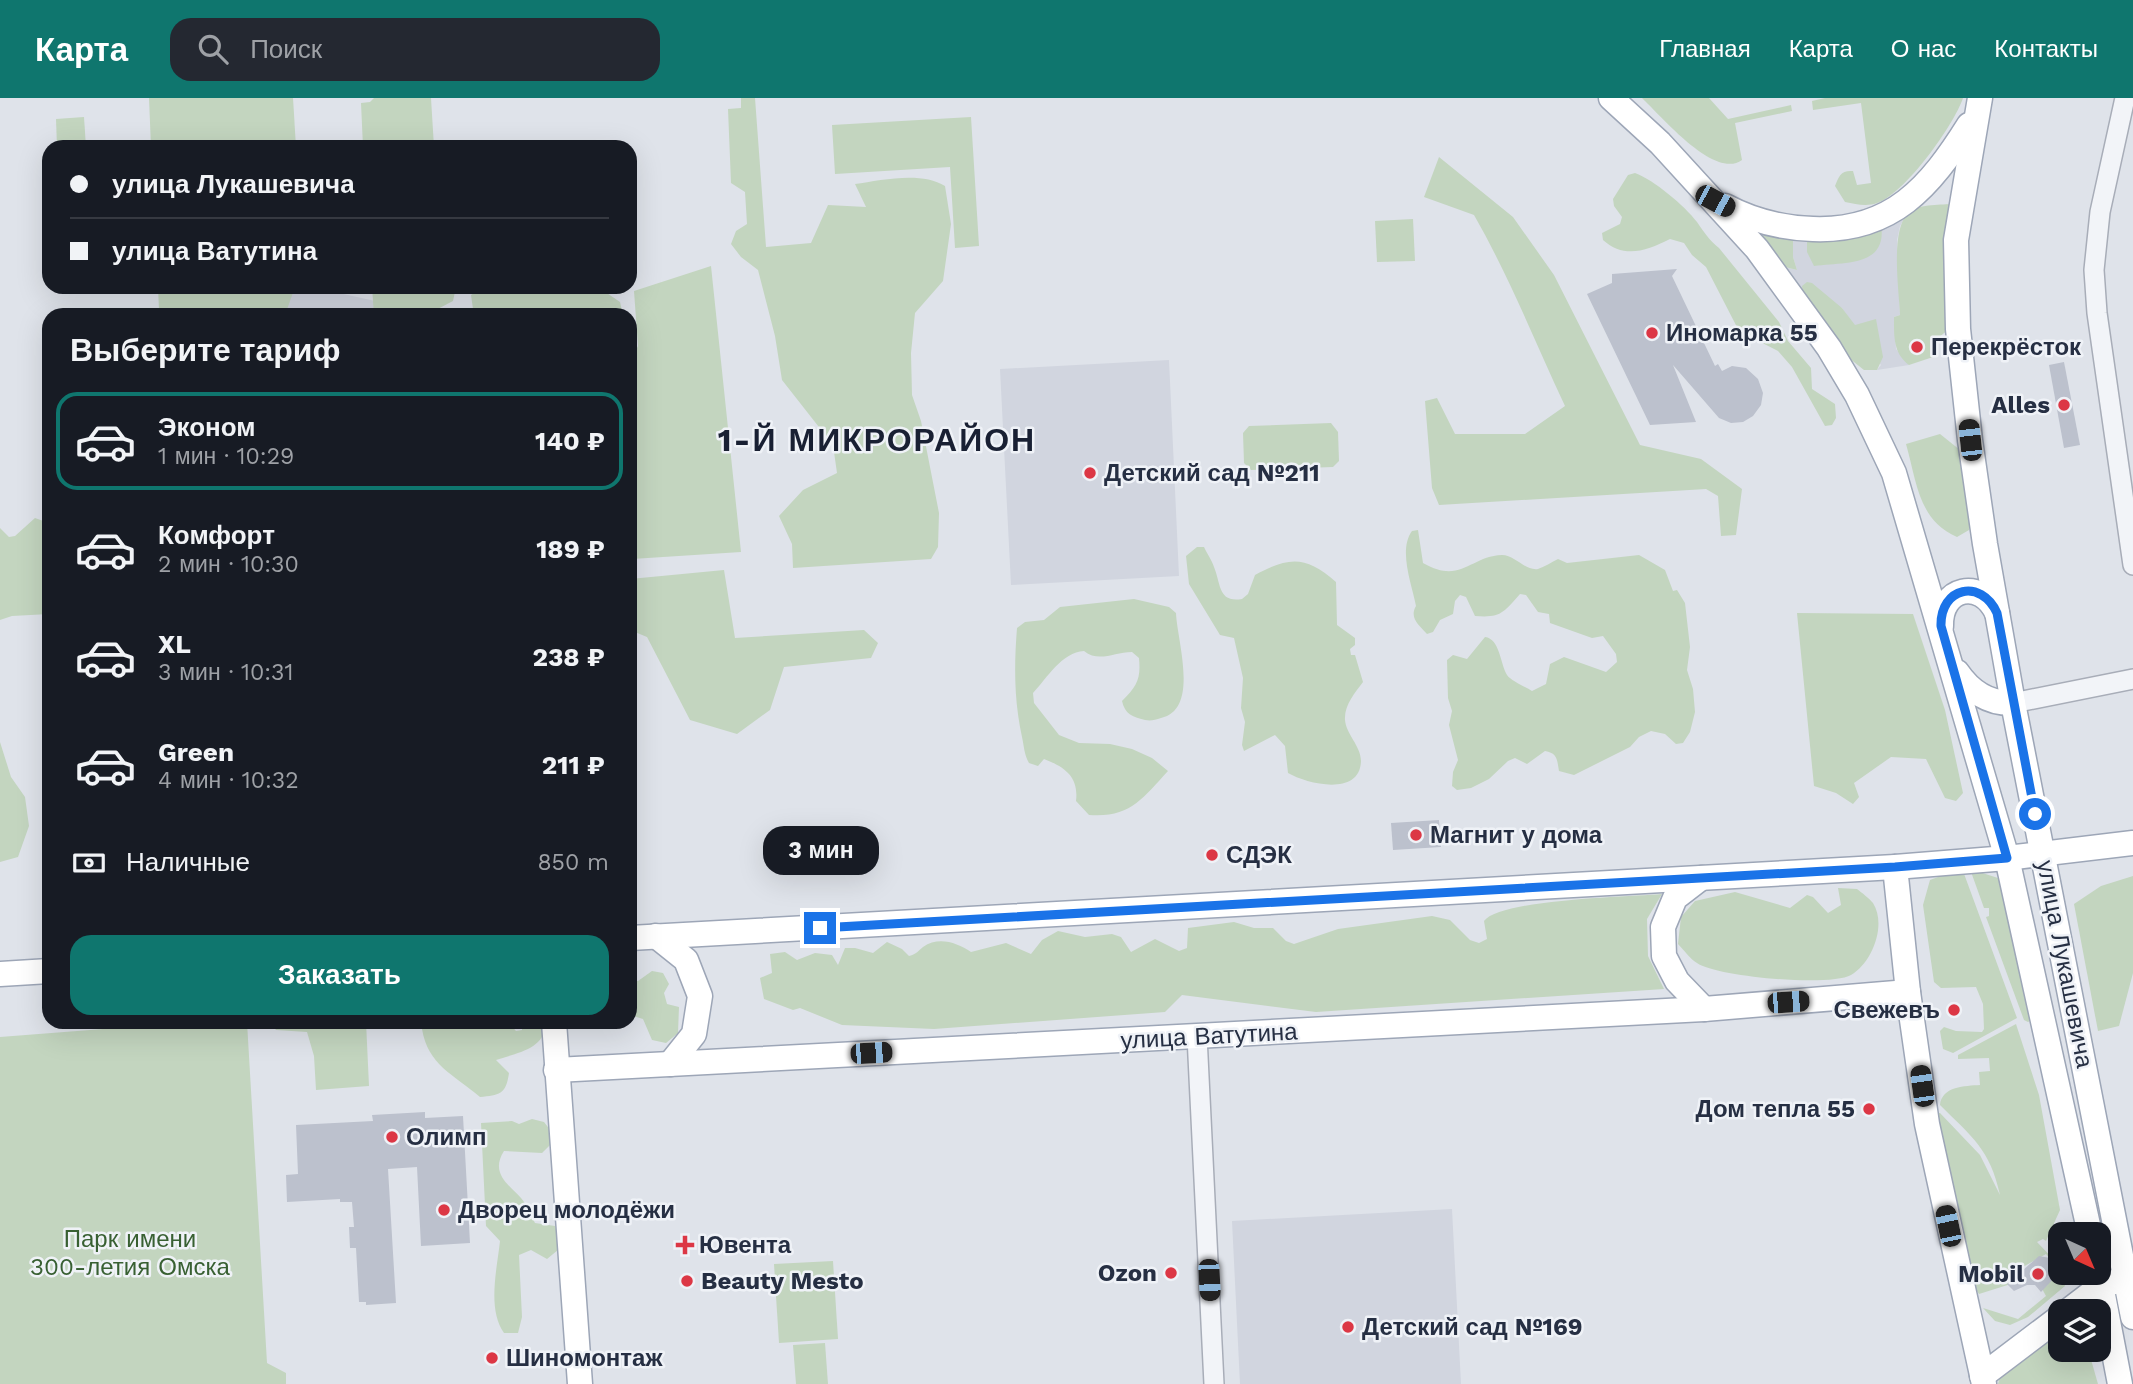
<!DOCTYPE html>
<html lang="ru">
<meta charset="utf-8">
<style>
body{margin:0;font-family:"Work Sans",sans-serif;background:#242831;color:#f1f3f6;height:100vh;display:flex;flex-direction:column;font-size:26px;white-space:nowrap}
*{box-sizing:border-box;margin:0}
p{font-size:23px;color:#9ea1a6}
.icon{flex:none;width:38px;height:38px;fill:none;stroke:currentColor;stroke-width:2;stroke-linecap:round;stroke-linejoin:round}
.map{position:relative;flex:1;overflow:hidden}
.panel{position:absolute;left:42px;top:210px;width:595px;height:721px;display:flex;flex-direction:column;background:#171b24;border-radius:21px;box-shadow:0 7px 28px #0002}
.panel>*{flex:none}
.hud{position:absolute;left:42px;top:42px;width:595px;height:154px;border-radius:21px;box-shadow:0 7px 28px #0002;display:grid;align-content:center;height:154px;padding:0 28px;background:#171b24}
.needle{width:46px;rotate:136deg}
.tools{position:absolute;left:2048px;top:1124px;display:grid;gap:14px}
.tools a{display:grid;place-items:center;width:63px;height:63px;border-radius:14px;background:#171b24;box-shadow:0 7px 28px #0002;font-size:35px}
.end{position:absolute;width:32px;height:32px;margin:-16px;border:9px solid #1a73e8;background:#fff;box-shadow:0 0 0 4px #fff}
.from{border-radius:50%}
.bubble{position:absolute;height:49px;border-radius:21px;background:#171b24;box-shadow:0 7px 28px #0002;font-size:23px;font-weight:700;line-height:49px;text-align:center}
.car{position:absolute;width:21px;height:42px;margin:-21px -10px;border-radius:9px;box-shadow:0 0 5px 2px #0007;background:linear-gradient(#222 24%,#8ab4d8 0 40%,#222 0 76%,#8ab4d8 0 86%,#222 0)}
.hud b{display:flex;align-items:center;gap:24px;height:66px;font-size:26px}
.hud b+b{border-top:2px solid #363941}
.hud i{width:18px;height:18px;background:#f1f3f6}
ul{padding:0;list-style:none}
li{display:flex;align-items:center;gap:21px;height:98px;margin:0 14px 10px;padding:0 14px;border:4px solid transparent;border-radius:21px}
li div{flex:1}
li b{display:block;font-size:26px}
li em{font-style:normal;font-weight:700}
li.current{border-color:#0f766e}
li>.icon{width:63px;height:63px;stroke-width:1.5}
h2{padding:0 28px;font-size:32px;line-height:84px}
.pay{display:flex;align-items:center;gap:18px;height:77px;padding:0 28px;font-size:26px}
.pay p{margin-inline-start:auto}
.action{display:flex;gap:14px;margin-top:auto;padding:14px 28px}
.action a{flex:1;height:80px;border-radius:21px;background:#0f766e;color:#fff;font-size:28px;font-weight:700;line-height:80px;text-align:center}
header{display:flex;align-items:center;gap:42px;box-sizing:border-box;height:98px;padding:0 35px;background:#0f766e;color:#fff}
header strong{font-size:33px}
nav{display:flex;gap:38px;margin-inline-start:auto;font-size:24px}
.search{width:490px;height:63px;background:#242831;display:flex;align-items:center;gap:18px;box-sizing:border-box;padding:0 24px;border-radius:21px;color:#9ea1a6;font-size:26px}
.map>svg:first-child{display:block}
</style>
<header>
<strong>Карта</strong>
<div class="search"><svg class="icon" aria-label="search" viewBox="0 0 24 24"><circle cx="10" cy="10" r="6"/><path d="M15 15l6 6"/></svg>Поиск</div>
<nav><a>Главная</a><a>Карта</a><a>О нас</a><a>Контакты</a></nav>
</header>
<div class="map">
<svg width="2133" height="1286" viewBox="0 0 2133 1286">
<rect width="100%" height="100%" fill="#dfe3ea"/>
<g fill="#d1d5df">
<polygon points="1909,113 1900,128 1897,142 1900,217 1894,219 1896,251 1909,267 1877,272 1881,267 1842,210 1803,196 1785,169 1797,172 1793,159 1793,133"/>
<polygon points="275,189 312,189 438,217 266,217"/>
<polygon points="1169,262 1179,478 1011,487 1000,271"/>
<polygon points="1452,1111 1461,1286 1240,1286 1232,1123"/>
</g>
<g fill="#c3d5bf">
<polygon points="149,0 293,0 296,49 151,49"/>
<polygon points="374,0 431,0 434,49 363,49 361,5 370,4"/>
<path d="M741 0H755L766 149 811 145 828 107 866 109 855 86C881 82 922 73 945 88L951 126 943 183 915 215 911 255 912 297 921 323 939 415 938 449 931 461 793 470 792 446 779 418 803 392 837 375 833 347 782 282 775 238 758 172 741 159 731 146 736 133 747 126 745 94 731 85 728 11 741 10Z"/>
<path d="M1642 0H1709L1728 21 1791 7 1792 13 1735 25 1742 62C1715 82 1662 19 1642 0Z"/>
<path d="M1825 0H1963C1954 27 1905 96 1877 105 1866 109 1856 106 1845 104L1835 88C1839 78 1841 72 1853 73L1857 87 1871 85 1861 5 1813 12 1812 3Z"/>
<polygon points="84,19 86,49 57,49 56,21"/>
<polygon points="971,19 979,148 955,150 950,69 835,76 832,27"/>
<path d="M1439 59 1513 119 1554 177 1640 347 1701 361 1742 391 1736 437 1721 438 1718 398 1706 391 1439 407 1432 390 1425 303 1437 300 1455 336H1525L1565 308C1535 244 1509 178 1474 117L1424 99Z"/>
<path d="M1635 75C1654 82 1685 108 1697 124 1704 134 1709 142 1719 150L1779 224 1788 243 1811 270 1812 291 1835 306 1836 320 1832 327 1825 328 1792 269 1778 253 1739 233 1706 169 1692 157 1684 145 1670 141C1646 153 1624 161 1603 142L1602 135 1620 126 1622 119 1614 108 1613 101 1628 77Z"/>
<path d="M1951 106 1948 232 1934 243 1936 258 1909 267C1893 255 1894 238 1894 219L1900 217C1899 192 1890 133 1908 115 1917 106 1939 107 1951 106Z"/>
<polygon points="1413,121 1415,163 1377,164 1375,123"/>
<polygon points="1751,125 1793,133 1793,159 1797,172 1785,169"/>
<path d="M1881 126C1888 169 1845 164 1814 168L1807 154V141Z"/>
<polygon points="711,168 741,454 632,461 630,264 638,248 634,193"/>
<polygon points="1807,184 1812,185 1842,210 1855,227 1876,221 1883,259 1877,272 1864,272 1849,260 1803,196 1802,188"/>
<polygon points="158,189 295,189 285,217 99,217 159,212"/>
<polygon points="372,189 456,189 453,203 426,217 374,217"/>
<polygon points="483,189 598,189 620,204 623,217 484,217 484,214 473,211 471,197"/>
<polygon points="1331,325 1338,334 1339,363 1333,369 1251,372 1244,365 1243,335 1249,328"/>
<path d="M1940 336 1960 352 1969 411V432L1957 439C1918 422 1917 384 1906 346Z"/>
<polygon points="35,420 49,425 49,516 12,518 0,522 0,430 9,439 15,438"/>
<path d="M1418 432 1423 465C1461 487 1470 458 1502 457 1515 457 1525 473 1538 471 1544 469 1552 464 1558 461L1567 465 1639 457 1665 472 1673 493 1677 492 1685 505 1690 549 1687 572 1693 591 1695 614 1690 634 1683 645 1676 646 1665 636 1651 633 1639 639 1630 649 1574 677 1559 673C1557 661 1557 655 1545 653L1527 666 1515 660 1508 663 1489 681 1471 690 1457 692 1452 688 1453 674 1458 662 1449 627 1452 613 1448 600 1447 562 1453 557 1467 561 1485 539C1500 541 1500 565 1507 577 1511 583 1526 589 1532 593L1546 586 1550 566 1564 559 1606 574 1617 564 1616 556 1603 538 1592 540 1550 525 1549 516 1538 514 1526 497 1520 496C1503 515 1501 520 1475 518L1466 499 1460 497 1455 503 1453 516 1440 522 1433 534 1427 536C1419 527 1409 520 1416 508 1412 487 1398 452 1412 433Z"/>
<path d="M1197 449H1204C1207 456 1212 462 1214 469 1221 486 1218 505 1242 501L1248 496 1255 477C1290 458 1306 458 1336 484L1337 527 1355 540V547L1350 551 1351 557H1355L1363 584C1355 595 1344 607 1345 622 1346 636 1361 648 1361 663 1360 699 1307 686 1288 675L1285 648 1275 637 1244 653 1242 647 1245 624 1241 610 1243 580 1234 540 1220 537 1189 486 1186 458Z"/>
<polygon points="724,472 735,540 864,532 878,545 871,560 784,569 770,612 737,636 690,622 647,539 630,532 630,481"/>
<path d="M1134 501 1169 509 1176 515C1177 543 1200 611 1161 620 1155 622 1151 623 1145 622 1132 619 1125 616 1122 603 1137 588 1141 581 1139 560L1132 554C1114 554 1099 565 1084 553 1062 554 1047 580 1033 595L1034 605 1059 637 1079 645 1110 646 1132 651 1152 660 1168 673C1142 701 1130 720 1089 717L1076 703C1079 679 1065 669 1044 661L1038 668 1029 665C1024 656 1024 648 1022 639 1014 602 1014 568 1017 530L1025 524 1044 522 1060 509Z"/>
<polygon points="1797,515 1913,516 1945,612 1963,695 1956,703 1945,700 1926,661 1891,659 1854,685 1859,699 1853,706 1836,695 1814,688"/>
<polygon points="0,644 11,679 25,699 29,728 18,759 0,764"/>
<polygon points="1970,771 1998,780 2003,787 2033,921 2028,924 2024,922 1986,819 1989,818 1989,810 1984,810"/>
<polygon points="1957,772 1963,773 2017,920 1953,955 1943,951 1940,933 1944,929 1956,933 1982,934 1984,931 1983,906 1976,889 1941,890 1934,884 1923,807 1930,782"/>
<polygon points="2133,778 2133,875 2119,928 2098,933 2074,806 2101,788"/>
<path d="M1838 790 1857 791C1862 795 1869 800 1873 805 1887 827 1872 865 1851 877 1830 889 1717 879 1697 865 1690 861 1684 852 1678 846L1681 819 1695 803 1735 794 1790 810 1807 797 1813 799 1828 815 1841 807Z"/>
<path d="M1662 796 1647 821 1648 858 1664 891 1316 914 1182 897 1165 914 934 931 842 927 800 910 793 912 764 901 760 880 772 875 770 856 785 854 797 862 815 855 832 857 838 867 845 850H855L873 855 887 844 902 851 909 858C917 856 918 853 923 849 939 838 957 845 971 854L1006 845 1031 856 1042 842 1058 833 1085 839 1112 836 1121 839 1131 854 1155 841 1179 853 1187 850 1188 830 1234 824 1254 830H1273L1286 843 1294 846 1338 831 1432 818 1450 822 1470 842 1479 845 1487 841 1484 823C1501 801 1629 799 1662 796Z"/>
<polygon points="652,873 663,875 669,886 664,895 667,906 679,909 678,935 666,945 652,942 643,921 630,917 630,877 631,882 638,883"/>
<polygon points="193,924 247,924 267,1265 286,1275 286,1286 0,1286 0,939"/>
<polygon points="269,924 366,924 369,988 316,992 314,958 307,934 276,932"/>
<path d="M411 924H508L516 933 522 932V924H545C547 951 516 955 496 962L509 975C506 997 499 997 480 999 453 976 428 967 422 931Z"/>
<path d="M2016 926 2039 997 2060 1112 2046 1143 2043 1141 2037 1144 2059 1167 2065 1188 2028 1219 2010 1227 1995 1223 1983 1210 2018 1221 2046 1198 2040 1187 2055 1167 2046 1156 2012 1175 2014 1185 1979 1196 1973 1188 1937 1015H1940L1980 1057 2000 1097C1990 1051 1972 1039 1940 1007 1942 988 1965 988 1980 987L1979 974 1990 973 1989 960 1958 961V957Z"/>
<path d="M532 1021 544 1024 551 1033V1046L542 1055 504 1053C490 1075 508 1086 521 1100 527 1107 531 1117 535 1125L555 1128 559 1140 558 1152 547 1161 531 1152 519 1157 522 1219 518 1235H504C487 1211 497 1171 500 1143L486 1128 481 1025 512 1023 519 1026Z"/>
<polygon points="833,1163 838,1241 779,1245 774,1166"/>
<polygon points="2060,1229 2060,1251 2088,1251 2098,1286 1998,1286 2000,1279"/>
<polygon points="825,1245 828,1286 796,1286 793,1247"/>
</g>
<g fill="#bcc1cd">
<polygon points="1677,171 1672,178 1715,268 1718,266 1722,273 1732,268 1746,270 1758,281 1763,295 1761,307 1753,318 1743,324 1731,325 1719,320 1673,267 1696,324 1650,327 1587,196 1612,185 1612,176"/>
<polygon points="2064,264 2080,347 2064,350 2049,267"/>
<polygon points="1439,722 1441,749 1393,752 1391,725"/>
<polygon points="425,1014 425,1020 463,1018 470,1145 421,1148 417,1069 388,1071 396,1205 366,1207 366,1204 359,1204 356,1150 350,1150 349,1129 354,1129 352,1104 340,1104 340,1101 287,1104 286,1077 298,1076 296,1027 373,1023 372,1017"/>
<polygon points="2039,1158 2050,1160 2058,1170 2057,1177 2041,1194 2035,1187 2027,1187 2014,1193 2007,1186"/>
</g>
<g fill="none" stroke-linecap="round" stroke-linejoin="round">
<defs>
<g id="minor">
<polyline points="2125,0 2100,114 2094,172 2097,215 2133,467"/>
<polyline points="2013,605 2133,581"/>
<polyline points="1197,938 1214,1286"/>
</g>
<g id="major">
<polyline points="1611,0 1660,45 1757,151 1829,250 1857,297 1894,375 2007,760 2090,1136"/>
<polyline points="1980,0 1956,142 1958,231 1970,342 1985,446 2013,605 2133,1219"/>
<path d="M1725 108C1753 123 1781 130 1813 131 1892 134 1930 89 1969 27"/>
<path d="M1941 528C1940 489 1981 480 1997 515"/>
<path d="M1957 574C1970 593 1989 606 2013 605"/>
<polyline points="1895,769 1908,894 1927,1026 1984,1286"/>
<polyline points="1701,780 1675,800 1663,829 1664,858 1677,883 1704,911"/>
<polyline points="656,838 686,862 700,898 694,936 670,966"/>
<polyline points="630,840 1895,769 2007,760 2133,745"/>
<polyline points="0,876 49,873"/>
<polyline points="554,924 580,1286"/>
<polyline points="556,972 1704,911 1908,894"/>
<polyline points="2098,1171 2120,1286"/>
<polyline points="2068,1213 2102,1187 2114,1184"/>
<polyline points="1982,1278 2060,1219"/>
</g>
</defs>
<use href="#minor" stroke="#a8adb8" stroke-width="22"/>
<use href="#major" stroke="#9da6b7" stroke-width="27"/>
<use href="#minor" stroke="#f2f4f8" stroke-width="19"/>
<use href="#major" stroke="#fff" stroke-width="24"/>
</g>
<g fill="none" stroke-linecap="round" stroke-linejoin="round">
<path stroke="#1a73e8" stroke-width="9" d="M820 830 1895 769 2007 760 1941 528C1940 489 1981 480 1997 515L2035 716"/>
</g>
<g fill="#dc3745" stroke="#eff2f7" stroke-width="2.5">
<circle cx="1652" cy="235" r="7"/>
<circle cx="1917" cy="249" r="7"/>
<circle cx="2064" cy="307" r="7"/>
<circle cx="1090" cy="375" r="7"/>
<circle cx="1416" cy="737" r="7"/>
<circle cx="1212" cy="757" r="7"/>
<circle cx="1954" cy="912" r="7"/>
<circle cx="1869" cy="1011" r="7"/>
<circle cx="392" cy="1039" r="7"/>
<circle cx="444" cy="1112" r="7"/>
<path d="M681.5 1136.5h7v7h7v7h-7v7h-7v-7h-7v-7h7z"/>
<circle cx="1171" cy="1175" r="7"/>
<circle cx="2038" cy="1176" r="7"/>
<circle cx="687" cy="1183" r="7"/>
<circle cx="1348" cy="1229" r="7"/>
<circle cx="492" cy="1260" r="7"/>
</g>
<g text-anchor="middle" stroke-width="5" stroke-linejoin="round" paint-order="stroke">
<g font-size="24" font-weight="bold" fill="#262f43" stroke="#eff2f7" text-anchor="start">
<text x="1666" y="243">Иномарка 55</text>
<text x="1931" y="257">Перекрёсток</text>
<text x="2050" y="315" text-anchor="end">Alles</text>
<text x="1104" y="383">Детский сад №211</text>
<text x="1430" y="745">Магнит у дома</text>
<text x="1226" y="765">СДЭК</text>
<text x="1940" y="920" text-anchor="end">Свежевъ</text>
<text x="1855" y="1019" text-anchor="end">Дом тепла 55</text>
<text x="406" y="1047">Олимп</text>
<text x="458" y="1120">Дворец молодёжи</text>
<text x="699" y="1155">Ювента</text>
<text x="1157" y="1183" text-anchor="end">Ozon</text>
<text x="2024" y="1184" text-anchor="end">Mobil</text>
<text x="701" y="1191">Beauty Mesto</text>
<text x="1362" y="1237">Детский сад №169</text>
<text x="506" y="1268">Шиномонтаж</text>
</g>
<g font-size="24" fill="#262f43" stroke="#eff2f7">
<text transform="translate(2065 866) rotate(79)" y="8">улица Лукашевича</text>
<text transform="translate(1209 938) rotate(-3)" y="8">улица Ватутина</text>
</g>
<g font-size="24" fill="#386032" stroke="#eff2f7">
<text x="130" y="1149">Парк имени<tspan x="130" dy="28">300-летия Омска</tspan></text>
</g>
<g font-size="32" font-weight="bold" letter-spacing="2" fill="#192033" stroke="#eff2f7">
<text x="877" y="353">1-Й МИКРОРАЙОН</text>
</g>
</g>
</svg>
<div class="tools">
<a><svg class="needle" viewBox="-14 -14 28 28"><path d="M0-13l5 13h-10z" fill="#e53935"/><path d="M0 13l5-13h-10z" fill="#9ea1a6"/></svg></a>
<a><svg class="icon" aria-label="layers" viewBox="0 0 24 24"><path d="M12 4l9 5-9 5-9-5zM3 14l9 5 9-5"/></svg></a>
</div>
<i class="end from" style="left:2035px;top:716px"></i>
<i class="end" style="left:820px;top:830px"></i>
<div class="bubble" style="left:763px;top:728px;width:116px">3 мин</div>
<i class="car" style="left:1715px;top:103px;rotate:118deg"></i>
<i class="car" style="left:1970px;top:342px;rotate:354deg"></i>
<i class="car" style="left:1788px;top:904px;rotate:86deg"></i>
<i class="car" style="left:871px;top:955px;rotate:87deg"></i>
<i class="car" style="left:1922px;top:988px;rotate:352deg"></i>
<i class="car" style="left:1948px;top:1128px;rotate:348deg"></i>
<i class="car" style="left:1209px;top:1182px;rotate:177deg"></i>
<div class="hud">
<b><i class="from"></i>улица Лукашевича</b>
<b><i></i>улица Ватутина</b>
</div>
<section class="panel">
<h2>Выберите тариф</h2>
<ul>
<li class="current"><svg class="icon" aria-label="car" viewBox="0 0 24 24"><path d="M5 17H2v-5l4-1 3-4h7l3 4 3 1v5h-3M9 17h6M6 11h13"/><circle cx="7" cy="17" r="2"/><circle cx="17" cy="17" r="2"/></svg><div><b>Эконом</b><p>1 мин · 10:29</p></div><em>140 ₽</em></li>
<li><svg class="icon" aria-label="car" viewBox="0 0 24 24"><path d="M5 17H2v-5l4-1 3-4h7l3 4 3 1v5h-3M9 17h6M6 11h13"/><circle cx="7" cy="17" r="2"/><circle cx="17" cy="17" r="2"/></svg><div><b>Комфорт</b><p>2 мин · 10:30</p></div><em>189 ₽</em></li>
<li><svg class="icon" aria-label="car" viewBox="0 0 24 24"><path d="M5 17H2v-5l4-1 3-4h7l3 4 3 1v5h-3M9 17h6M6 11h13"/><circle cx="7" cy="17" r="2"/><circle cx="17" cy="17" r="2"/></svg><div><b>XL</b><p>3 мин · 10:31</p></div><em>238 ₽</em></li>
<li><svg class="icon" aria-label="car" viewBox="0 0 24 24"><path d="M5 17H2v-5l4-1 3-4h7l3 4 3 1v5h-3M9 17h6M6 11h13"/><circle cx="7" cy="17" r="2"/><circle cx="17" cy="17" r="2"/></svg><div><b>Green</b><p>4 мин · 10:32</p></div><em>211 ₽</em></li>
</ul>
<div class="pay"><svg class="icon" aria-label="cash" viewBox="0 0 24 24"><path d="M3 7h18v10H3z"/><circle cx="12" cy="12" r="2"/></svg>Наличные<p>850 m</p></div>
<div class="action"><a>Заказать</a></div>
</section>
</div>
